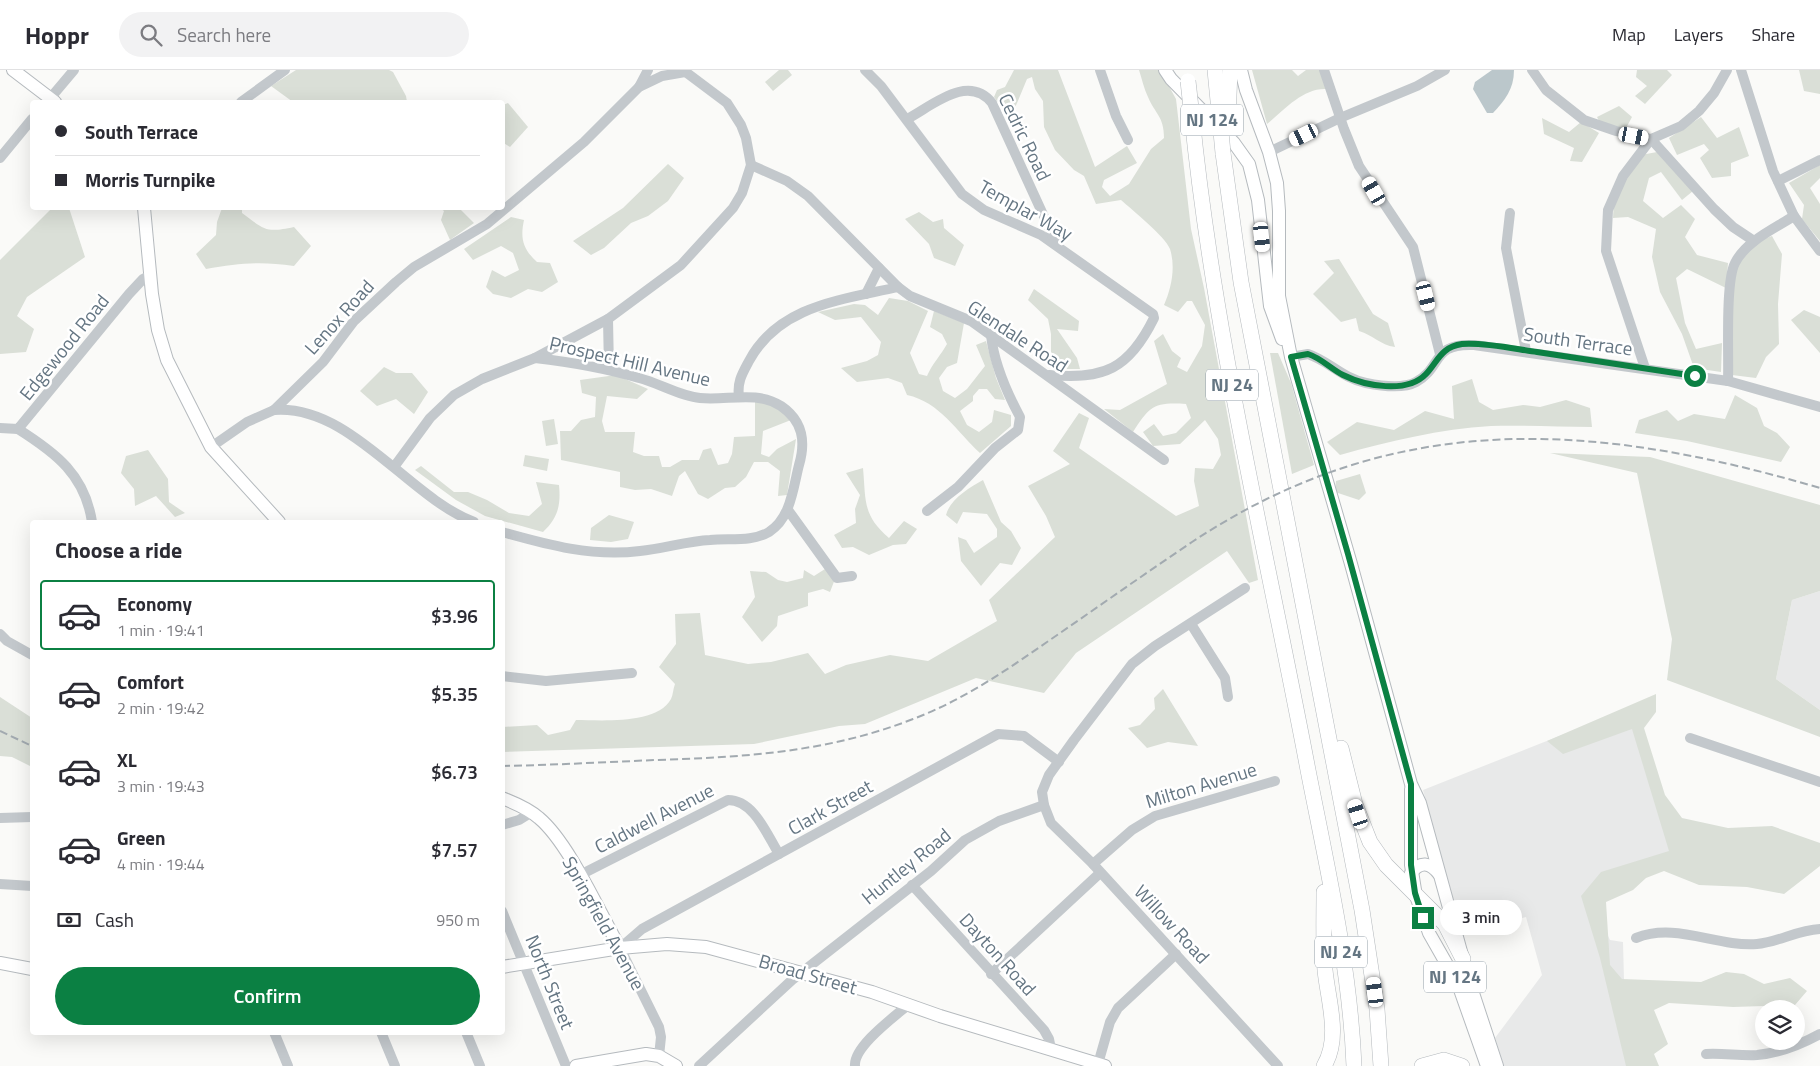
<!DOCTYPE html>
<meta charset="utf-8">
<style>
body{margin:0;font-family:"Titillium Web",sans-serif;background:#f2f2f3;color:#2b2b33;height:100vh;display:flex;flex-direction:column;font-size:19px;white-space:nowrap}
*{box-sizing:border-box;margin:0}
p{font-size:16px;color:#7c7c81}
.icon{flex:none;width:28px;height:28px;fill:none;stroke:currentColor;stroke-width:2;stroke-linecap:round;stroke-linejoin:round}
.map{position:relative;flex:1;overflow:hidden}
.drawer{position:absolute;left:30px;top:450px;width:475px;height:515px;display:flex;flex-direction:column;background:#fff;border-radius:5px;box-shadow:0 5px 20px #0002}
.drawer>*{flex:none}
.top-card{position:absolute;left:30px;top:30px;width:475px;height:110px;border-radius:5px;box-shadow:0 5px 20px #0002;display:grid;align-content:center;height:110px;padding:0 25px;background:#fff}
.tools{position:absolute;left:1755px;top:930px;display:grid;gap:10px}
.tools a{display:grid;place-items:center;width:50px;height:50px;border-radius:50%;background:#fff;box-shadow:0 5px 20px #0002;font-size:25px}
.end{position:absolute;width:22px;height:22px;margin:-11px;border:6px solid #0b8043;background:#fff;box-shadow:0 0 0 2px #fff}
.from{border-radius:50%}
.bubble{position:absolute;height:35px;border-radius:18px;background:#fff;box-shadow:0 5px 20px #0002;font-size:16px;font-weight:600;line-height:35px;text-align:center}
.car{position:absolute;width:15px;height:30px;margin:-15px -8px;border-radius:6px;box-shadow:0 0 4px 1px #0007;background:linear-gradient(#fff 24%,#345 0 40%,#fff 0 76%,#345 0 86%,#fff 0)}
.top-card b{display:flex;align-items:center;gap:18px;height:48px;font-size:19px}
.top-card b+b{border-top:1px solid #e1e1e2}
.top-card i{width:12px;height:12px;background:#2b2b33}
ul{padding:0;list-style:none}
li{display:flex;align-items:center;gap:15px;height:70px;margin:0 10px 8px;padding:0 15px;border:2px solid transparent;border-radius:5px}
li div{flex:1}
li b{display:block;font-size:19px}
li em{font-style:normal;font-weight:600}
li.selected{border-color:#0b8043}
li>.icon{width:45px;height:45px;stroke-width:1.5}
h2{padding:0 25px;font-size:22px;line-height:60px}
.pay{display:flex;align-items:center;gap:12px;height:55px;padding:0 25px;font-size:19px}
.pay p{margin-inline-start:auto}
.cta{display:flex;gap:10px;margin-top:auto;padding:10px 25px}
.cta a{flex:1;height:58px;border-radius:30px;background:#0b8043;color:#fff;font-size:20px;font-weight:600;line-height:58px;text-align:center}
header{display:flex;align-items:center;gap:30px;box-sizing:border-box;height:70px;padding:0 25px;background:#fff;border-bottom:1px solid #e1e1e2}
header strong{font-size:24px}
nav{display:flex;gap:28px;margin-inline-start:auto;font-size:18px}
.search{width:350px;height:45px;background:#f2f2f3;display:flex;align-items:center;gap:12px;box-sizing:border-box;padding:0 18px;border-radius:28px;color:#7c7c81;font-size:19px}
.map>svg:first-child{display:block}
</style>
<header>
<strong>Hoppr</strong>
<div class="search"><svg class="icon" aria-label="search" viewBox="0 0 24 24"><circle cx="10" cy="10" r="6"/><path d="M15 15l6 6"/></svg>Search here</div>
<nav><a>Map</a><a>Layers</a><a>Share</a></nav>
</header>
<div class="map">
<svg width="1820" height="996" viewBox="0 0 1820 996">
<rect width="100%" height="100%" fill="#fafaf8"/>
<g fill="#e8e9e9">
<polygon points="1820,521 1820,640 1776,609 1792,530"/>
<polygon points="1635,636 1678,791 1590,829 1610,870 1623,872 1624,910 1656,996 1504,996 1495,968 1542,905 1526,847 1463,864 1423,720"/>
</g>
<g fill="#dadfd7">
<polygon points="296,0 389,0 393,2 406,26 407,32 293,32 271,16"/>
<polygon points="779,0 788,0 792,5 773,21 765,12"/>
<path d="M1014 0H1058L1095 97 1127 76 1137 93 1104 110 1102 117 1110 126 1129 114 1151 79 1164 68C1164 46 1155 44 1148 27 1144 19 1142 9 1139 0H1160L1176 29 1191 159 1204 218 1258 510 1249 513 1227 481 1076 583 1044 623 976 608 865 654 839 656 754 674 503 682V657L537 655 548 665 570 660 576 650C600 650 657 655 671 629 673 625 673 619 675 614L659 597 676 574 675 544 700 543 705 585 748 594 771 592 808 583 825 604 846 595 890 585 928 591 997 551 989 530 1055 467 1046 446 1028 416 1070 394 1053 381 1079 343 1089 348 1079 378 1176 446 1199 436 1194 411 1195 398 1213 399 1221 385 1218 369 1205 350 1180 374 1153 376 1143 362 1154 354 1163 366 1176 363 1191 348 1186 334C1154 332 1150 336 1133 362L1104 339 1120 340 1167 314 1154 271 1163 264 1172 281 1181 288 1177 297 1187 302 1202 276 1205 255 1192 231H1187L1178 242 1164 235C1171 219 1176 198 1170 179 1165 166 1132 140 1121 130L1096 134 1084 106 1074 100 1055 80 1044 57 1043 31 1035 19 1032 7 1027 9 1012 45 1005 43 994 27 997 20 1005 17Z"/>
<path d="M1252 0H1292L1298 6 1306 0H1320L1326 19C1303 18 1284 40 1267 54Z"/>
<polygon points="1637,0 1667,0 1672,5 1645,34 1635,26 1647,16 1636,7"/>
<polygon points="1799,0 1820,0 1820,24 1804,21"/>
<polygon points="508,33 528,57 510,77 502,72 503,35"/>
<polygon points="1619,36 1632,47 1625,60 1601,55 1597,47"/>
<polygon points="1701,47 1717,68 1739,57 1749,86 1731,93 1731,106 1712,108 1700,88 1709,80 1704,74 1677,85 1669,68"/>
<polygon points="1542,48 1569,62 1581,52 1599,63 1582,92 1570,91 1574,78 1544,64"/>
<polygon points="1657,82 1693,121 1682,130 1661,102 1649,108 1643,131 1663,148 1681,135 1695,149 1685,167 1697,185 1728,193 1726,218 1687,199 1676,208 1685,253 1696,279 1722,273 1721,302 1694,298 1682,264 1660,222 1652,187 1656,159 1628,147 1613,148 1614,128 1641,85"/>
<polygon points="668,94 684,108 668,131 648,146 631,153 604,178 591,185 573,171 623,138"/>
<polygon points="1820,95 1820,108 1810,118 1820,134 1820,171 1802,149 1804,135 1789,113"/>
<polygon points="52,138 69,138 85,187 27,227 17,246 34,259 26,282 0,284 0,190"/>
<path d="M222 138H242V143C265 160 266 163 294 157L311 176 294 196C261 191 239 193 206 199L196 184 216 165 217 152Z"/>
<polygon points="440,138 459,138 474,153 450,170 441,150 444,141"/>
<polygon points="919,142 933,152 943,149 944,158 964,175 955,196 934,188 929,174 905,149"/>
<path d="M511 147 524 150C520 169 523 179 537 192L550 193 558 212 542 222 528 219 511 228 493 224 486 217 492 200 505 207 519 200 513 183 501 176 473 190 464 179Z"/>
<polygon points="1772,166 1782,184 1778,234 1779,274 1766,287 1756,308 1732,305 1733,205 1743,186 1761,170"/>
<path d="M1339 189 1373 244 1388 253 1395 277C1380 275 1373 265 1359 261L1356 248 1341 252 1313 224 1334 203 1324 191Z"/>
<polygon points="1034,219 1079,251 1078,261 1057,259 1077,288 1080,299 1064,299 1051,282 1051,264 1048,249 1028,230"/>
<path d="M889 228 908 231 928 241 910 283 919 304 927 306C932 294 941 285 947 274L942 264 930 257 934 241 964 253 957 293 947 297 939 308 943 321 955 328 967 319 985 296 976 275 986 271 996 308 1005 330 995 329 987 319H979L973 326V331L960 341 967 355 979 362 992 352 994 340 1011 345V356L980 383C957 362 940 332 907 325L902 313 888 308 857 312 841 298 867 291 878 285 881 272 861 247 835 250 818 242 854 234 865 235 878 245Z"/>
<polygon points="1804,240 1820,247 1820,283 1791,250"/>
<polygon points="1270,283 1278,283 1291,313 1314,395 1292,404"/>
<polygon points="384,297 396,303 412,303 428,322 414,344 396,329 377,336 360,321"/>
<polygon points="616,305 648,319 637,329 607,326 602,351 605,362 635,362 633,382 644,386 659,386 662,397 670,397 682,390 699,390 703,380 711,378 718,395 728,393 732,384 734,367 755,366 755,331 778,336 791,350 763,361 761,384 769,387 777,379 796,369 787,425 778,426 780,401 768,392 754,392 746,407 735,417 725,418 708,429 698,424 685,401 679,406 672,426 651,419 635,420 620,417 620,402 561,390 560,361 571,361 581,350 595,347 596,327 582,323 580,310"/>
<path d="M1472 309 1479 332 1493 340 1523 335 1540 337 1566 330 1590 338 1592 357C1558 357 1524 355 1491 356 1440 359 1390 371 1340 385L1327 372 1357 352 1394 360 1425 341 1454 349 1452 316Z"/>
<polygon points="1735,325 1757,338 1764,356 1777,363 1790,377 1781,392 1687,371 1635,363 1639,350 1667,340 1678,351 1694,344 1725,349"/>
<polygon points="554,349 558,374 546,376 542,351"/>
<polygon points="148,380 168,409 169,432 185,443 175,447 156,426 135,436 134,419 121,403 126,386"/>
<polygon points="1550,383 1650,387 1820,435 1820,521 1792,530 1776,609 1820,640 1820,667 1667,610 1672,569 1637,403"/>
<polygon points="525,385 549,389 547,401 523,396"/>
<path d="M421 396 454 422H468L487 430 509 443 529 446 542 434 536 412 559 415C561 435 558 448 543 462L485 446 456 430 415 400Z"/>
<path d="M863 398C866 430 862 445 889 468L904 451 917 459 906 474 893 475 869 485 853 477 842 478 834 465 856 453 855 439 860 425 846 403Z"/>
<polygon points="1360,404 1366,423 1359,430 1335,422 1336,411"/>
<path d="M983 410 1001 452 1011 461 1021 478 1012 495 1000 493 981 516 961 491 958 467 966 470 974 483 997 467V459L987 444 963 442 957 454 946 445C950 429 969 418 983 410Z"/>
<polygon points="609,445 634,452 628,469 611,472 590,470 591,458"/>
<polygon points="825,499 835,509 830,522 823,519 808,523 808,536 778,546 777,556 762,572 742,547 755,527 750,501 766,502 778,510 787,512 803,508 804,500 814,506"/>
<polygon points="1163,619 1198,676 1168,672 1147,678 1128,658 1140,655 1155,639 1154,628"/>
<polygon points="1656,624 1656,642 1644,658 1665,725 1682,748 1728,758 1772,756 1820,773 1820,796 1784,824 1747,817 1699,815 1664,801 1646,808 1633,820 1606,832 1610,895 1622,909 1701,912 1726,902 1744,904 1764,914 1790,908 1807,921 1795,935 1733,937 1669,933 1654,940 1668,974 1654,984 1659,996 1626,996 1600,888 1581,826 1601,802 1669,781 1632,659 1563,684 1547,671"/>
<polygon points="0,627 32,648 32,697 12,687 0,686"/>
</g>
<path fill="#bbc7cb" d="M1492 0H1514C1514 19 1505 30 1493 43H1487L1473 19 1475 12Z"/>
<g fill="none" stroke-linecap="round" stroke-linejoin="round">
<defs>
<g id="major">
<polyline points="13,0 55,32"/>
<polyline points="1165,0 1171,9 1234,73 1249,94 1258,130 1270,236 1282,269"/>
<polyline points="1241,0 1246,20 1269,82 1277,113 1279,141 1279,226 1291,287 1351,494 1411,714 1420,733 1470,914 1497,996"/>
<polyline points="144,138 152,224 158,260 167,290 211,377 279,452"/>
<polyline points="1411,719 1411,795 1416,826 1429,863 1458,914 1487,996"/>
<path d="M502 728C515 733 529 739 539 748 569 773 599 842 620 878"/>
<path d="M1411 803C1420 791 1430 792 1439 804"/>
<polyline points="0,893 32,899"/>
<polyline points="502,897 620,878 667,874 706,877 872,922 940,946 1105,996"/>
<polyline points="576,996 646,984 659,986 676,996"/>
</g>
<g id="highway">
<polyline points="1215,0 1219,41"/>
<path d="M1192 47C1214 267 1267 483 1308 700 1327 797 1350 896 1354 996"/>
<polyline points="1228,50 1230,0"/>
<polyline points="1223,83 1241,212 1362,840 1377,939 1381,996"/>
<polyline points="1341,678 1355,734 1370,772 1386,795 1445,854 1463,889"/>
<path d="M1324 996C1341 967 1328 931 1325 900 1323 874 1324 848 1324 822"/>
<polyline points="1422,996 1444,990 1462,996"/>
</g>
</defs>
<use href="#major" stroke="#b5babe" stroke-width="14"/>
<use href="#highway" stroke="#b4b9bd" stroke-width="16"/>
<g stroke="#c3c8cc" stroke-width="10">
<path d="M865 0 881 16 962 124 984 140 1041 165 1153 244 1154 248C1129 299 1104 310 1049 305"/>
<polyline points="1100,0 1116,46 1128,70"/>
<polyline points="1324,0 1344,59 1359,96 1413,177 1440,284"/>
<polyline points="1532,0 1546,20 1584,50 1616,61 1651,69 1714,139 1733,157 1754,171"/>
<polyline points="1741,0 1773,101 1794,146 1820,181"/>
<polyline points="639,17 648,0"/>
<polyline points="47,32 74,0"/>
<polyline points="241,32 285,0"/>
<path d="M907 49C932 36 968 3 992 33L1057 175"/>
<polyline points="1269,82 1340,48 1417,16 1445,0"/>
<polyline points="0,88 32,49"/>
<polyline points="751,95 787,111 808,126 898,217"/>
<polyline points="1778,111 1820,90"/>
<polyline points="1510,143 1506,178 1526,281"/>
<polyline points="866,224 879,198"/>
<polyline points="608,249 609,300"/>
<path d="M1291 287 1308 284C1329 291 1342 308 1366 313 1381 316 1403 319 1416 312 1443 297 1431 273 1474 275L1728 311 1820 337"/>
<polyline points="1645,298 1606,181 1608,140 1623,106 1651,69 1681,56 1699,41 1714,23 1727,0"/>
<path d="M1728 311C1729 287 1725 212 1735 193 1746 171 1774 159 1794 146"/>
<path d="M739 327C737 312 742 304 749 291 779 235 842 230 898 217L910 226 971 251 1164 390"/>
<path d="M274 340C350 334 408 427 474 452"/>
<polyline points="0,358 18,359 129,224 143,209 151,205"/>
<path d="M18 359C56 383 85 405 92 452"/>
<polyline points="211,377 247,352 274,340 323,292 354,251 396,212 414,197 487,154 584,72 639,17 662,6 685,2"/>
<polyline points="394,397 430,348 454,325 482,309 535,288 608,249 681,195 733,138 742,123 751,95 746,68 741,55 727,33 683,0"/>
<polyline points="788,440 837,508 852,506"/>
<path d="M927 441 958 417 995 378 1018 360 1020 347C1006 321 994 294 991 265"/>
<path d="M502 462C548 475 592 487 640 481 663 479 687 471 710 470 730 468 752 472 769 462 791 448 793 418 799 395 806 371 803 351 781 336 756 320 727 331 700 328 679 326 659 313 639 308 605 298 570 292 535 288"/>
<polyline points="1245,518 1155,576 1132,594 1074,670 1049,705 1042,722 1044,735 1051,753 1093,794 1278,996"/>
<polyline points="1191,554 1225,608 1228,627"/>
<polyline points="0,564 7,571 32,585"/>
<polyline points="502,606 546,611 632,603"/>
<polyline points="1690,668 1820,712"/>
<polyline points="0,748 32,747"/>
<polyline points="502,755 519,750 532,742"/>
<polyline points="1093,794 1132,760 1155,746 1275,711"/>
<path d="M580 805 728 730C754 730 767 765 779 784"/>
<polyline points="0,814 32,816"/>
<polyline points="912,815 1044,960 1049,969 1051,979"/>
<polyline points="502,841 566,996"/>
<path d="M1636 868C1676 852 1716 877 1757 874 1779 872 1797 860 1820 859"/>
<polyline points="991,904 1100,803"/>
<polyline points="274,962 288,996"/>
<polyline points="381,962 395,996"/>
<polyline points="466,962 480,996"/>
<path d="M1706 984C1724 983 1740 986 1757 985 1780 983 1800 975 1820 964"/>
<polyline points="659,986 661,967 659,957 620,878 642,859 998,664 1024,666 1059,692"/>
<polyline points="1098,994 1110,952 1118,938 1176,884"/>
<polyline points="699,996 792,910 931,801 965,770 999,751 1044,735"/>
<path d="M855 996C853 977 894 947 908 935"/>
</g>
<use href="#major" stroke="#fff" stroke-width="12"/>
<use href="#highway" stroke="#fff" stroke-width="15"/>
<g stroke="#a2aab0" stroke-width="2" stroke-dasharray="8 4" stroke-linecap="butt">
<polyline points="0,661 32,676"/>
<path d="M502 696C554 695 606 692 657 690 746 687 829 682 913 649 961 631 1004 602 1047 572 1095 539 1143 505 1192 472 1396 337 1595 352 1820 418"/>
</g>
<defs>
<g id="highway-bridge">
<polyline points="1188,11 1192,47"/>
<polyline points="1219,41 1223,83"/>
</g>
</defs>
<use href="#highway-bridge" stroke="#b4b9bd" stroke-width="16" stroke-linecap="butt"/>
<use href="#highway-bridge" stroke="#fff" stroke-width="15"/>
</g>
<g fill="none" stroke-linecap="round" stroke-linejoin="round">
<path stroke="#0b8043" stroke-width="6" d="M1423 848 1415 823 1411 795V714L1348 484 1291 287 1308 284C1321 288 1331 299 1343 305 1365 316 1407 324 1426 304 1438 291 1441 277 1462 274 1484 272 1515 279 1537 282 1590 290 1642 298 1695 306"/>
</g>
<g text-anchor="middle" stroke-width="5" stroke-linejoin="round" paint-order="stroke">
<g fill="#fff" stroke="#939fa8" stroke-width="1">
<rect x="1181" y="34.5" width="62" height="31" rx="4"/>
<rect x="1206" y="299.5" width="52" height="31" rx="4"/>
<rect x="1315" y="866.5" width="52" height="31" rx="4"/>
<rect x="1424" y="891.5" width="62" height="31" rx="4"/>
</g>
<g font-size="18" font-weight="bold" fill="#657683">
<text x="1212" y="56">NJ 124</text>
<text x="1232" y="321">NJ 24</text>
<text x="1341" y="888">NJ 24</text>
<text x="1455" y="913">NJ 124</text>
</g>
<g font-size="19" fill="#657683" stroke="#fff">
<text transform="translate(1025 67) rotate(64)" y="7">Cedric Road</text>
<text transform="translate(1026 140) rotate(29)" y="7">Templar Way</text>
<text transform="translate(339 247) rotate(-48)" y="7">Lenox Road</text>
<text transform="translate(1018 266) rotate(33)" y="7">Glendale Road</text>
<text transform="translate(1578 271) rotate(8)" y="7">South Terrace</text>
<text transform="translate(64 277) rotate(-51)" y="7">Edgewood Road</text>
<text transform="translate(630 291) rotate(13)" y="7">Prospect Hill Avenue</text>
<text transform="translate(1201 715) rotate(-17)" y="7">Milton Avenue</text>
<text transform="translate(830 737) rotate(-29)" y="7">Clark Street</text>
<text transform="translate(654 748) rotate(-27)" y="7">Caldwell Avenue</text>
<text transform="translate(906 796) rotate(-39)" y="7">Huntley Road</text>
<text transform="translate(604 853) rotate(61)" y="7">Springfield Avenue</text>
<text transform="translate(1172 854) rotate(47)" y="7">Willow Road</text>
<text transform="translate(998 884) rotate(48)" y="7">Dayton Road</text>
<text transform="translate(808 904) rotate(16)" y="7">Broad Street</text>
<text transform="translate(550 912) rotate(68)" y="7">North Street</text>
</g>
</g>
</svg>
<div class="tools">
<a><svg class="icon" aria-label="layers" viewBox="0 0 24 24"><path d="M12 4l9 5-9 5-9-5zM3 14l9 5 9-5"/></svg></a>
</div>
<i class="end from" style="left:1695px;top:306px"></i>
<i class="end" style="left:1423px;top:848px"></i>
<div class="bubble" style="left:1440px;top:830px;width:82px">3 min</div>
<i class="car" style="left:1304px;top:65px;rotate:244deg"></i>
<i class="car" style="left:1634px;top:66px;rotate:101deg"></i>
<i class="car" style="left:1374px;top:121px;rotate:330deg"></i>
<i class="car" style="left:1262px;top:167px;rotate:174deg"></i>
<i class="car" style="left:1426px;top:226px;rotate:166deg"></i>
<i class="car" style="left:1358px;top:744px;rotate:342deg"></i>
<i class="car" style="left:1375px;top:922px;rotate:353deg"></i>
<div class="top-card">
<b><i class="from"></i>South Terrace</b>
<b><i></i>Morris Turnpike</b>
</div>
<section class="drawer">
<h2>Choose a ride</h2>
<ul>
<li class="selected"><svg class="icon" aria-label="car" viewBox="0 0 24 24"><path d="M5 17H2v-5l4-1 3-4h7l3 4 3 1v5h-3M9 17h6M6 11h13"/><circle cx="7" cy="17" r="2"/><circle cx="17" cy="17" r="2"/></svg><div><b>Economy</b><p>1 min · 19:41</p></div><em>$3.96</em></li>
<li><svg class="icon" aria-label="car" viewBox="0 0 24 24"><path d="M5 17H2v-5l4-1 3-4h7l3 4 3 1v5h-3M9 17h6M6 11h13"/><circle cx="7" cy="17" r="2"/><circle cx="17" cy="17" r="2"/></svg><div><b>Comfort</b><p>2 min · 19:42</p></div><em>$5.35</em></li>
<li><svg class="icon" aria-label="car" viewBox="0 0 24 24"><path d="M5 17H2v-5l4-1 3-4h7l3 4 3 1v5h-3M9 17h6M6 11h13"/><circle cx="7" cy="17" r="2"/><circle cx="17" cy="17" r="2"/></svg><div><b>XL</b><p>3 min · 19:43</p></div><em>$6.73</em></li>
<li><svg class="icon" aria-label="car" viewBox="0 0 24 24"><path d="M5 17H2v-5l4-1 3-4h7l3 4 3 1v5h-3M9 17h6M6 11h13"/><circle cx="7" cy="17" r="2"/><circle cx="17" cy="17" r="2"/></svg><div><b>Green</b><p>4 min · 19:44</p></div><em>$7.57</em></li>
</ul>
<div class="pay"><svg class="icon" aria-label="cash" viewBox="0 0 24 24"><path d="M3 7h18v10H3z"/><circle cx="12" cy="12" r="2"/></svg>Cash<p>950 m</p></div>
<div class="cta"><a>Confirm</a></div>
</section>
</div>
